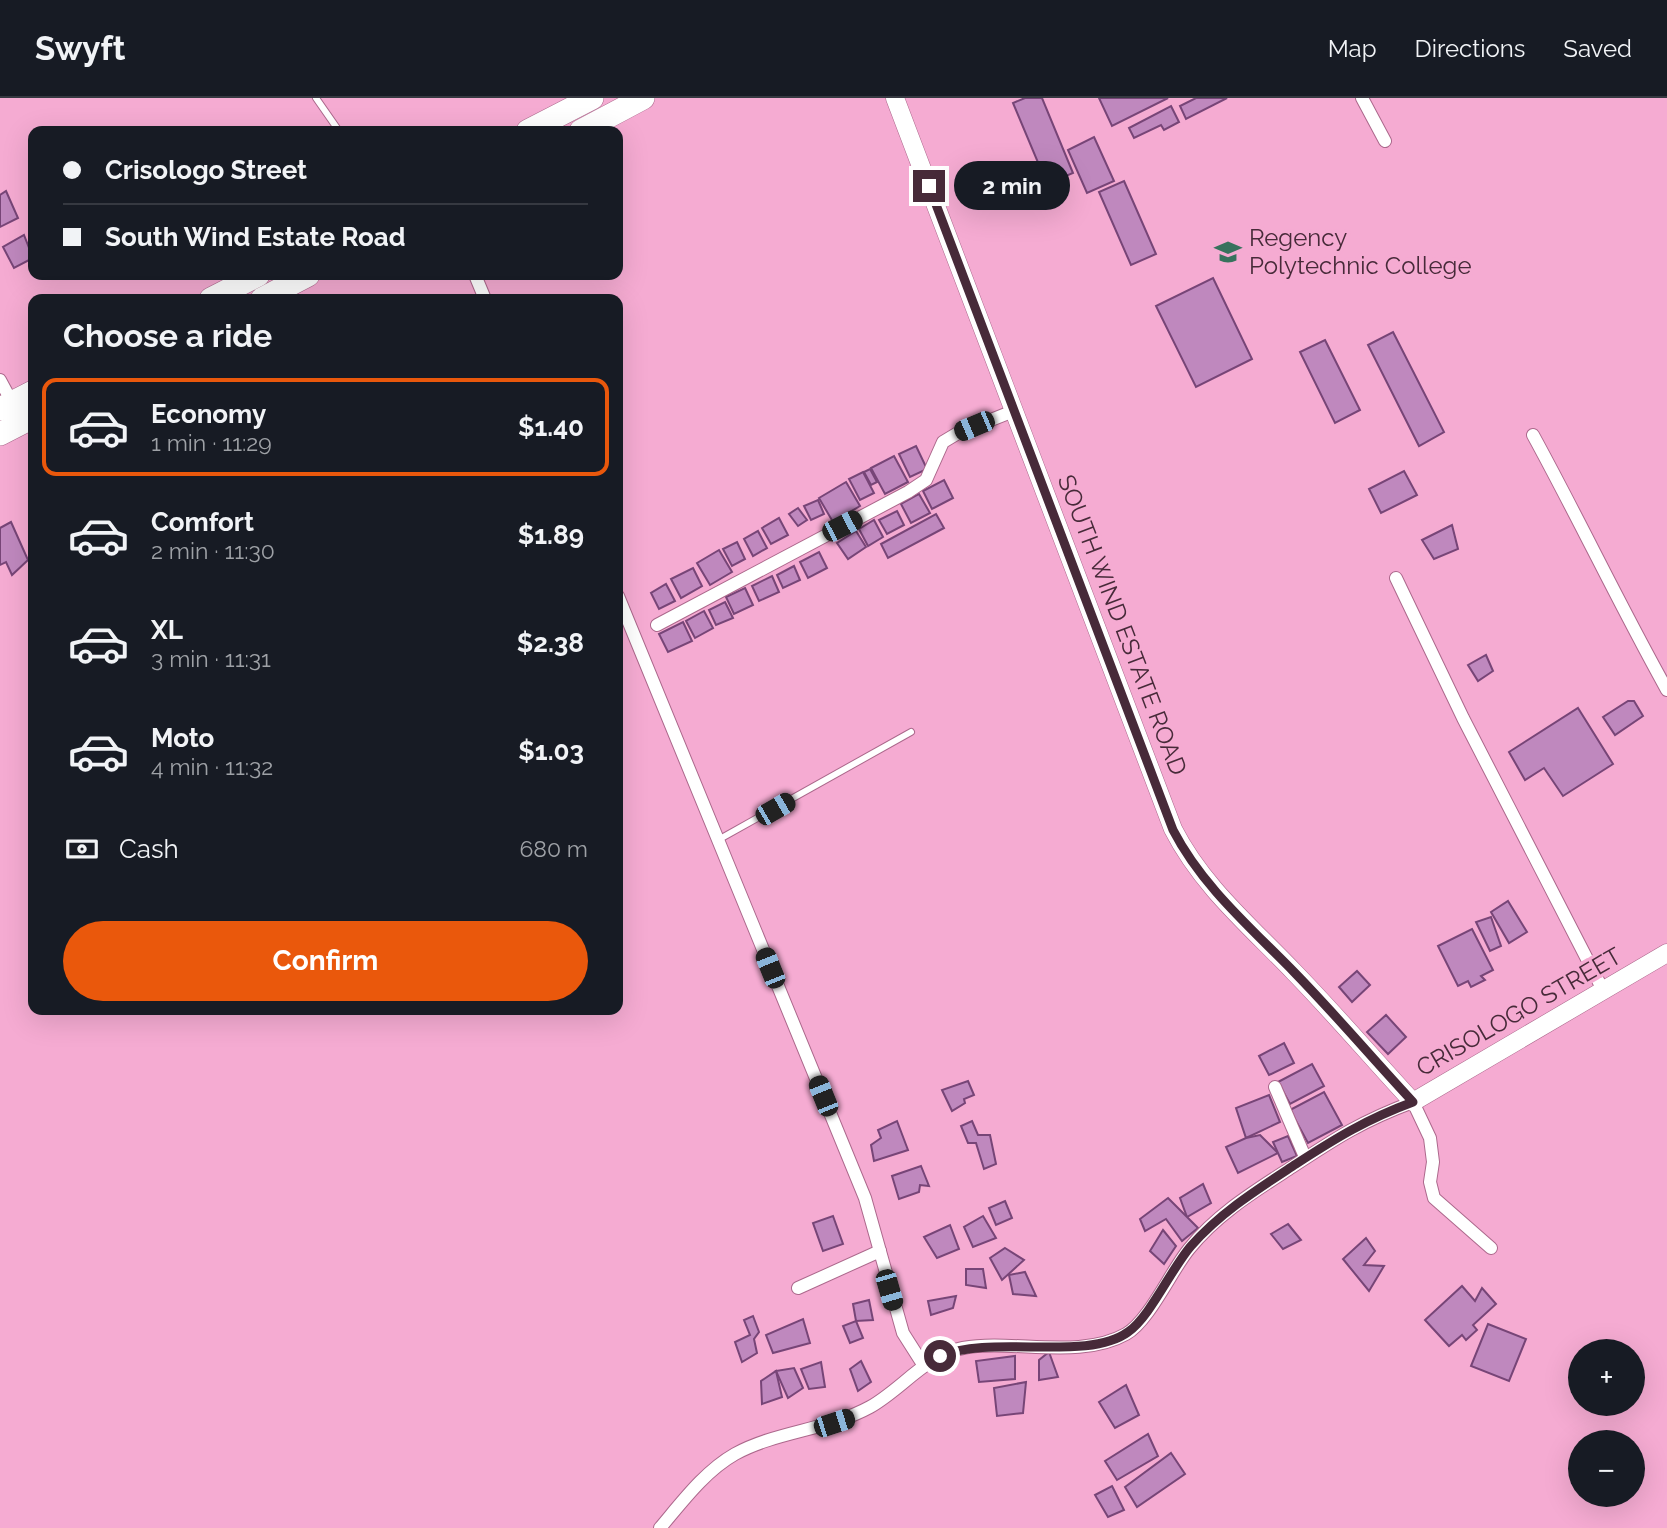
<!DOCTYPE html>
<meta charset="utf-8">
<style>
body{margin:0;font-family:Raleway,sans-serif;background:#242831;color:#f1f3f6;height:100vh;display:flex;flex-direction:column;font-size:26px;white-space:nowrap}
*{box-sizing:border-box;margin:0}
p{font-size:23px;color:#9ea1a6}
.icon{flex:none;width:38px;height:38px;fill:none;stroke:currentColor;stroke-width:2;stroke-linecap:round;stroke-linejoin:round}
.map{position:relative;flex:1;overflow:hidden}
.sheet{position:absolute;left:28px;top:196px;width:595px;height:721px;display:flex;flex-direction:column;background:#171b24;border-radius:14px;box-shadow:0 7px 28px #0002}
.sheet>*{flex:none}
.top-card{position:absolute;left:28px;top:28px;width:595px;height:154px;border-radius:14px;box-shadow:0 7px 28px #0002;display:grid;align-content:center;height:154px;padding:0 35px;background:#171b24}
.controls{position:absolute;left:1568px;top:1241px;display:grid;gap:14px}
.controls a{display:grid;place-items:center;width:77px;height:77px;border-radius:50%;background:#171b24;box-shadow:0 7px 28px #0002;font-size:35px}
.end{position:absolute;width:32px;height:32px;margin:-16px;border:9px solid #472a39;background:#fff;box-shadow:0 0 0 4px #fff}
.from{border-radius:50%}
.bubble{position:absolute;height:49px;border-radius:24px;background:#171b24;box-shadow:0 7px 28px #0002;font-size:23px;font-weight:700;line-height:49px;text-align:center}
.car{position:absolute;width:21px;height:42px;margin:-21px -10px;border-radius:9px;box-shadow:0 0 5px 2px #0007;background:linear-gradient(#222 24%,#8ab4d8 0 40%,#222 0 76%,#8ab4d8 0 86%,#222 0)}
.top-card b{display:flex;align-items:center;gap:24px;height:66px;font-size:26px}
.top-card b+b{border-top:2px solid #363941}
.top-card i{width:18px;height:18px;background:#f1f3f6}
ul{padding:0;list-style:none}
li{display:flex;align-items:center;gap:21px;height:98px;margin:0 14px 10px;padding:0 21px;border:4px solid transparent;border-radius:14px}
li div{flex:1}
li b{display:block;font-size:26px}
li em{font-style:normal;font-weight:700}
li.on{border-color:#ea580c}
li>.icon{width:63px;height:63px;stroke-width:1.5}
h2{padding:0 35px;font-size:32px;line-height:84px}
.pay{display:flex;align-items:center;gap:18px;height:77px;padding:0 35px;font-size:26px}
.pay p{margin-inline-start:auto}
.action{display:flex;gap:14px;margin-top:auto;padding:14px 35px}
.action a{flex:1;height:80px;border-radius:42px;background:#ea580c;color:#fff;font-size:28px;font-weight:700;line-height:80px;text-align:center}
header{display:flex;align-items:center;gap:42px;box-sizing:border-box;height:98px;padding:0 35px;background:#171b24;border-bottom:2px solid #363941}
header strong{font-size:33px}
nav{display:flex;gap:38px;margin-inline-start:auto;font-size:24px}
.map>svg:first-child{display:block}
</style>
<header>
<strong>Swyft</strong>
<nav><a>Map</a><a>Directions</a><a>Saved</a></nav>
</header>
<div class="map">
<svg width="1667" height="1430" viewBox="0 0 1667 1430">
<rect width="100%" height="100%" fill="#f5abd2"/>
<g fill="#bf88be" stroke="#774577" stroke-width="2">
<polygon points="1025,0 1042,0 1073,75 1047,86 1013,5"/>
<polygon points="1099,0 1168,0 1112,28"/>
<polygon points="1196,0 1227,0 1186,21 1180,8"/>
<polygon points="1171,8 1179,24 1164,32 1161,27 1134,40 1129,30"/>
<polygon points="1094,39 1114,83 1087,95 1068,52"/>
<polygon points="1124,83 1156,156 1131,167 1099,94"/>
<polygon points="6,93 18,120 0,129 0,97"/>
<polygon points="24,137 33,160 14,170 3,149"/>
<polygon points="1213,180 1252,261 1196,289 1156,208"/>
<polygon points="1393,234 1444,334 1419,348 1368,247"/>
<polygon points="1325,242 1360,312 1335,325 1300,254"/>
<polygon points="916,348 927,371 910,379 899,356"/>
<polygon points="894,358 908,384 885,396 871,370"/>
<polygon points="870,371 877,384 871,387 864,374"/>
<polygon points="1404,373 1417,397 1381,415 1369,391"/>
<polygon points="863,374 874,395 860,402 849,381"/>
<polygon points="944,382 953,400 932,411 923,393"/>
<polygon points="846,384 860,408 833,424 819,400"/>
<polygon points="919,396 930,415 911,425 901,406"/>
<polygon points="818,402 824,416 811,422 804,408"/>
<polygon points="798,410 807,422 798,428 789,416"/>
<polygon points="897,413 904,427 887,436 879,422"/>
<polygon points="936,416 944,430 888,460 881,446"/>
<polygon points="779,420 788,437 771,446 762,430"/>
<polygon points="874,422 883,439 868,448 859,431"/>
<polygon points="11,424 28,462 12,477 6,464 0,467 0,430"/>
<polygon points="1452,427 1458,451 1434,461 1422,442"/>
<polygon points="758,433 767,450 753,458 744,441"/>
<polygon points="856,433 866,449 848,461 837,445"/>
<polygon points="737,444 745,461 732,468 723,451"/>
<polygon points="719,452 732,474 710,487 697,465"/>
<polygon points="819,454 827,470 808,480 800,464"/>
<polygon points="794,468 800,482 783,490 777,477"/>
<polygon points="693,470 702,488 681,500 671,481"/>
<polygon points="772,478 779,494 759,503 752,488"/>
<polygon points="666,486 675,503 659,511 651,495"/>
<polygon points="745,490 753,507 734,516 726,499"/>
<polygon points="725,504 733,520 716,527 709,512"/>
<polygon points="704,513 713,530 695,540 686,523"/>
<polygon points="683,524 692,543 668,554 659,536"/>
<polygon points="1486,557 1493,573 1478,583 1468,567"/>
<polygon points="1628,603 1634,603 1643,618 1615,637 1603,619"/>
<polygon points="1578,610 1613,666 1563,698 1544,670 1525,682 1509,654"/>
<polygon points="1508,803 1527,834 1509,845 1491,814"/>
<polygon points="1491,819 1501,848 1490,853 1476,824"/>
<polygon points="1472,831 1493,872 1481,878 1485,882 1471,889 1468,883 1458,888 1438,848"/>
<polygon points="1357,873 1370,887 1352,904 1339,889"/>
<polygon points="1386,917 1406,939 1388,956 1367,934"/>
<polygon points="1284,945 1294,965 1269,977 1259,958"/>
<polygon points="1312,966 1324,988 1290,1006 1278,984"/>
<polygon points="968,983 974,997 964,1001 965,1005 952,1013 942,992"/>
<polygon points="1324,994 1342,1027 1308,1045 1290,1012"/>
<polygon points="1269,997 1280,1024 1246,1040 1236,1010"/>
<polygon points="897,1023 908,1052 874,1063 871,1047 881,1040 878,1032"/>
<polygon points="972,1023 978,1037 990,1037 996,1066 984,1071 976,1045 968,1045 961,1028"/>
<polygon points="1260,1037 1278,1055 1238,1075 1226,1049 1246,1040"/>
<polygon points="1288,1038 1297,1058 1282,1064 1273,1044"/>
<polygon points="921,1068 929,1088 920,1087 919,1094 899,1101 892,1078"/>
<polygon points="1203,1086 1211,1105 1187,1119 1180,1100"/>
<polygon points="1168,1100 1198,1130 1182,1143 1166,1121 1145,1133 1140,1121"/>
<polygon points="1005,1103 1012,1120 996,1127 989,1110"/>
<polygon points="833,1118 843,1146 823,1153 813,1125"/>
<polygon points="983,1118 996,1140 973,1149 964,1129"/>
<polygon points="1288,1126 1301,1142 1283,1151 1271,1136"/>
<polygon points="950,1127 959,1151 937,1160 924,1139"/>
<polygon points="1163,1132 1176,1148 1164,1166 1150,1153"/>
<polygon points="1366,1140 1375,1153 1364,1167 1384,1168 1369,1193 1343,1161"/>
<polygon points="1005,1150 1024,1162 1002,1182 990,1160"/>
<polygon points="966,1171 983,1171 986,1190 966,1187"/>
<polygon points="1025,1174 1036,1198 1013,1196 1009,1177"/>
<polygon points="1462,1188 1475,1203 1482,1190 1496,1206 1473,1227 1477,1232 1466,1242 1462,1237 1449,1248 1425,1222"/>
<polygon points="956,1198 953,1210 931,1217 928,1203"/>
<polygon points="869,1202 873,1222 856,1223 853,1206"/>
<polygon points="753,1218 759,1234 754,1241 757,1255 742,1264 735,1244 750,1237 744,1222"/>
<polygon points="803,1221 810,1245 773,1255 766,1237"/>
<polygon points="856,1223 863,1240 850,1245 843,1228"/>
<polygon points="1488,1226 1526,1241 1509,1283 1471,1268"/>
<polygon points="1049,1254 1058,1279 1039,1282 1039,1262"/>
<polygon points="1015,1258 1015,1281 979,1284 976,1263"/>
<polygon points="861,1263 871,1284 858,1293 850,1271"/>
<polygon points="821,1264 825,1289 809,1291 801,1271"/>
<polygon points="794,1270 803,1290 788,1300 776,1273"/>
<polygon points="776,1273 782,1299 762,1306 761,1283"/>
<polygon points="1026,1284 1023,1315 997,1318 994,1290"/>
<polygon points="1126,1287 1139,1317 1115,1330 1099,1304"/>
<polygon points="1148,1336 1158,1358 1117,1382 1105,1363"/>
<polygon points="1171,1355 1185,1376 1137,1409 1125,1389"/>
<polygon points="1112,1388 1124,1412 1108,1419 1095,1397"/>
</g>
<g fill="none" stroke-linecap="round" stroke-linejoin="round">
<defs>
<g id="lane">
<polyline points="316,0 339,33"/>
<polyline points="718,742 911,634"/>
</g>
<g id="street">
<polyline points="1362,0 1385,43"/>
<polyline points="475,177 485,201"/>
<polyline points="0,282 14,308"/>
<path d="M1533 337C1579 421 1620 508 1667 592"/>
<polyline points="1396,480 1463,620 1604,894"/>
<polyline points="618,498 865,1100 903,1235 924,1268"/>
<polyline points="657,527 908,394 926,382 943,344 958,335 1016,312"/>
<polyline points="1275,989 1305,1059"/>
<polyline points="798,1190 880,1153"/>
<path d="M660 1430C682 1404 705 1373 735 1356 777 1333 828 1332 870 1309 902 1291 926 1257 963 1250 1013 1241 1080 1262 1126 1236 1149 1223 1171 1173 1189 1151 1217 1116 1255 1093 1292 1069 1336 1040 1362 1023 1413 1004L1430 1040 1433 1064 1430 1084 1434 1100 1491 1150"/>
</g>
<path id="secondary" d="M895 0 1173 731C1202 788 1250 828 1294 874 1335 916 1373 961 1413 1004L1667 855"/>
<g id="highway">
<polyline points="528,33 592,0"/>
<polyline points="581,33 643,0"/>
<polyline points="211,201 258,177"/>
<polyline points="262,201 308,177"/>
<polyline points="0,311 33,294"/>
<polyline points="0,336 33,319"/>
</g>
</defs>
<use href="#lane" stroke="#ac688c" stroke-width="8"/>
<use href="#street" stroke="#ac688c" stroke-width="14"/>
<use href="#secondary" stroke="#ac688c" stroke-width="19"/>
<use href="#highway" stroke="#ac688c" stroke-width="24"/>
<use href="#lane" stroke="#fff" stroke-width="6"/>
<use href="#street" stroke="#fff" stroke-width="12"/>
<use href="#secondary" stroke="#fff" stroke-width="18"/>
<use href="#highway" stroke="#fff" stroke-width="23"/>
</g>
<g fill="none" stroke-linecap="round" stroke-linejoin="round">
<path stroke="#472a39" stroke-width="9" d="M929 88 1173 732C1202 788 1250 829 1294 874 1335 916 1373 961 1413 1004 1367 1021 1336 1040 1296 1066 1258 1091 1221 1114 1191 1148 1171 1171 1150 1219 1128 1234 1087 1264 993 1236 940 1258"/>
</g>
<defs>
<symbol id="university-bare" viewBox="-9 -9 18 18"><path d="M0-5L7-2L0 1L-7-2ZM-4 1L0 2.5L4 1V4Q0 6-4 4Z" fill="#37725d" stroke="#f5abd2" stroke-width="2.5" paint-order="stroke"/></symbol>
</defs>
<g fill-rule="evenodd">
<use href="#university-bare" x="1209" y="135" width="38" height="38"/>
</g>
<g text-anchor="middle" stroke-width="7" stroke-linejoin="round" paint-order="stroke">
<g font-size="24" fill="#472a39" stroke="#f5abd2" text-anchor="start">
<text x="1249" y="148">Regency<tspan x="1249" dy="28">Polytechnic College</tspan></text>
</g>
<g font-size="24" fill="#472a39" stroke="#f5abd2">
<text transform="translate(1122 527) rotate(69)" y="8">SOUTH WIND ESTATE ROAD</text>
<text transform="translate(1519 914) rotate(-30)" y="8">CRISOLOGO STREET</text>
</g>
</g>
</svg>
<div class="controls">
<a>+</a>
<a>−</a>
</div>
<i class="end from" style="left:940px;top:1258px"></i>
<i class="end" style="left:929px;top:88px"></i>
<div class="bubble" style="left:954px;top:63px;width:116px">2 min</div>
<i class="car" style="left:974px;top:328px;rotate:247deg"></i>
<i class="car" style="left:842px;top:428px;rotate:63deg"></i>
<i class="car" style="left:775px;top:711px;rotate:60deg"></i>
<i class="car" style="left:770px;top:870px;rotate:338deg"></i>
<i class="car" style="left:823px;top:998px;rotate:338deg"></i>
<i class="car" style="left:889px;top:1192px;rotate:164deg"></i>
<i class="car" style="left:834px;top:1325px;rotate:72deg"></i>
<div class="top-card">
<b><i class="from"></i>Crisologo Street</b>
<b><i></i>South Wind Estate Road</b>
</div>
<section class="sheet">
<h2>Choose a ride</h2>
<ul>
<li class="on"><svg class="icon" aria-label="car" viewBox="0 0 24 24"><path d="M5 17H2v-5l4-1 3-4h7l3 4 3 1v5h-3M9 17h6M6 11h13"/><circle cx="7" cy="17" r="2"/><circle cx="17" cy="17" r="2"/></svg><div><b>Economy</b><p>1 min · 11:29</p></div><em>$1.40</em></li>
<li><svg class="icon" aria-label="car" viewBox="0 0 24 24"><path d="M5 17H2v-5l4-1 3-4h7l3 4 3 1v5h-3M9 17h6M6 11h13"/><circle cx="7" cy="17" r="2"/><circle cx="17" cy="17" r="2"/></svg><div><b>Comfort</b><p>2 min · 11:30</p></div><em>$1.89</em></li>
<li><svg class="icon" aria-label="car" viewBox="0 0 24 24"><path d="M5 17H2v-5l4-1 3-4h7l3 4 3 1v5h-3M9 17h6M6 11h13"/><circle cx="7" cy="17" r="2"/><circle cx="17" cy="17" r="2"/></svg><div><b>XL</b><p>3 min · 11:31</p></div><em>$2.38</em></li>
<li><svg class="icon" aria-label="car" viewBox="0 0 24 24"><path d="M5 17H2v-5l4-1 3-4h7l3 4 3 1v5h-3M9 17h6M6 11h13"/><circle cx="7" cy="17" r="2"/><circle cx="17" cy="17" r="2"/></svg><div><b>Moto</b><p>4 min · 11:32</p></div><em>$1.03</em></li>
</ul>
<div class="pay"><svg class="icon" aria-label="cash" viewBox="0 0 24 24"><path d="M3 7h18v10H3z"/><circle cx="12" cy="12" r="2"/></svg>Cash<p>680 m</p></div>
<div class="action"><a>Confirm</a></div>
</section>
</div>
